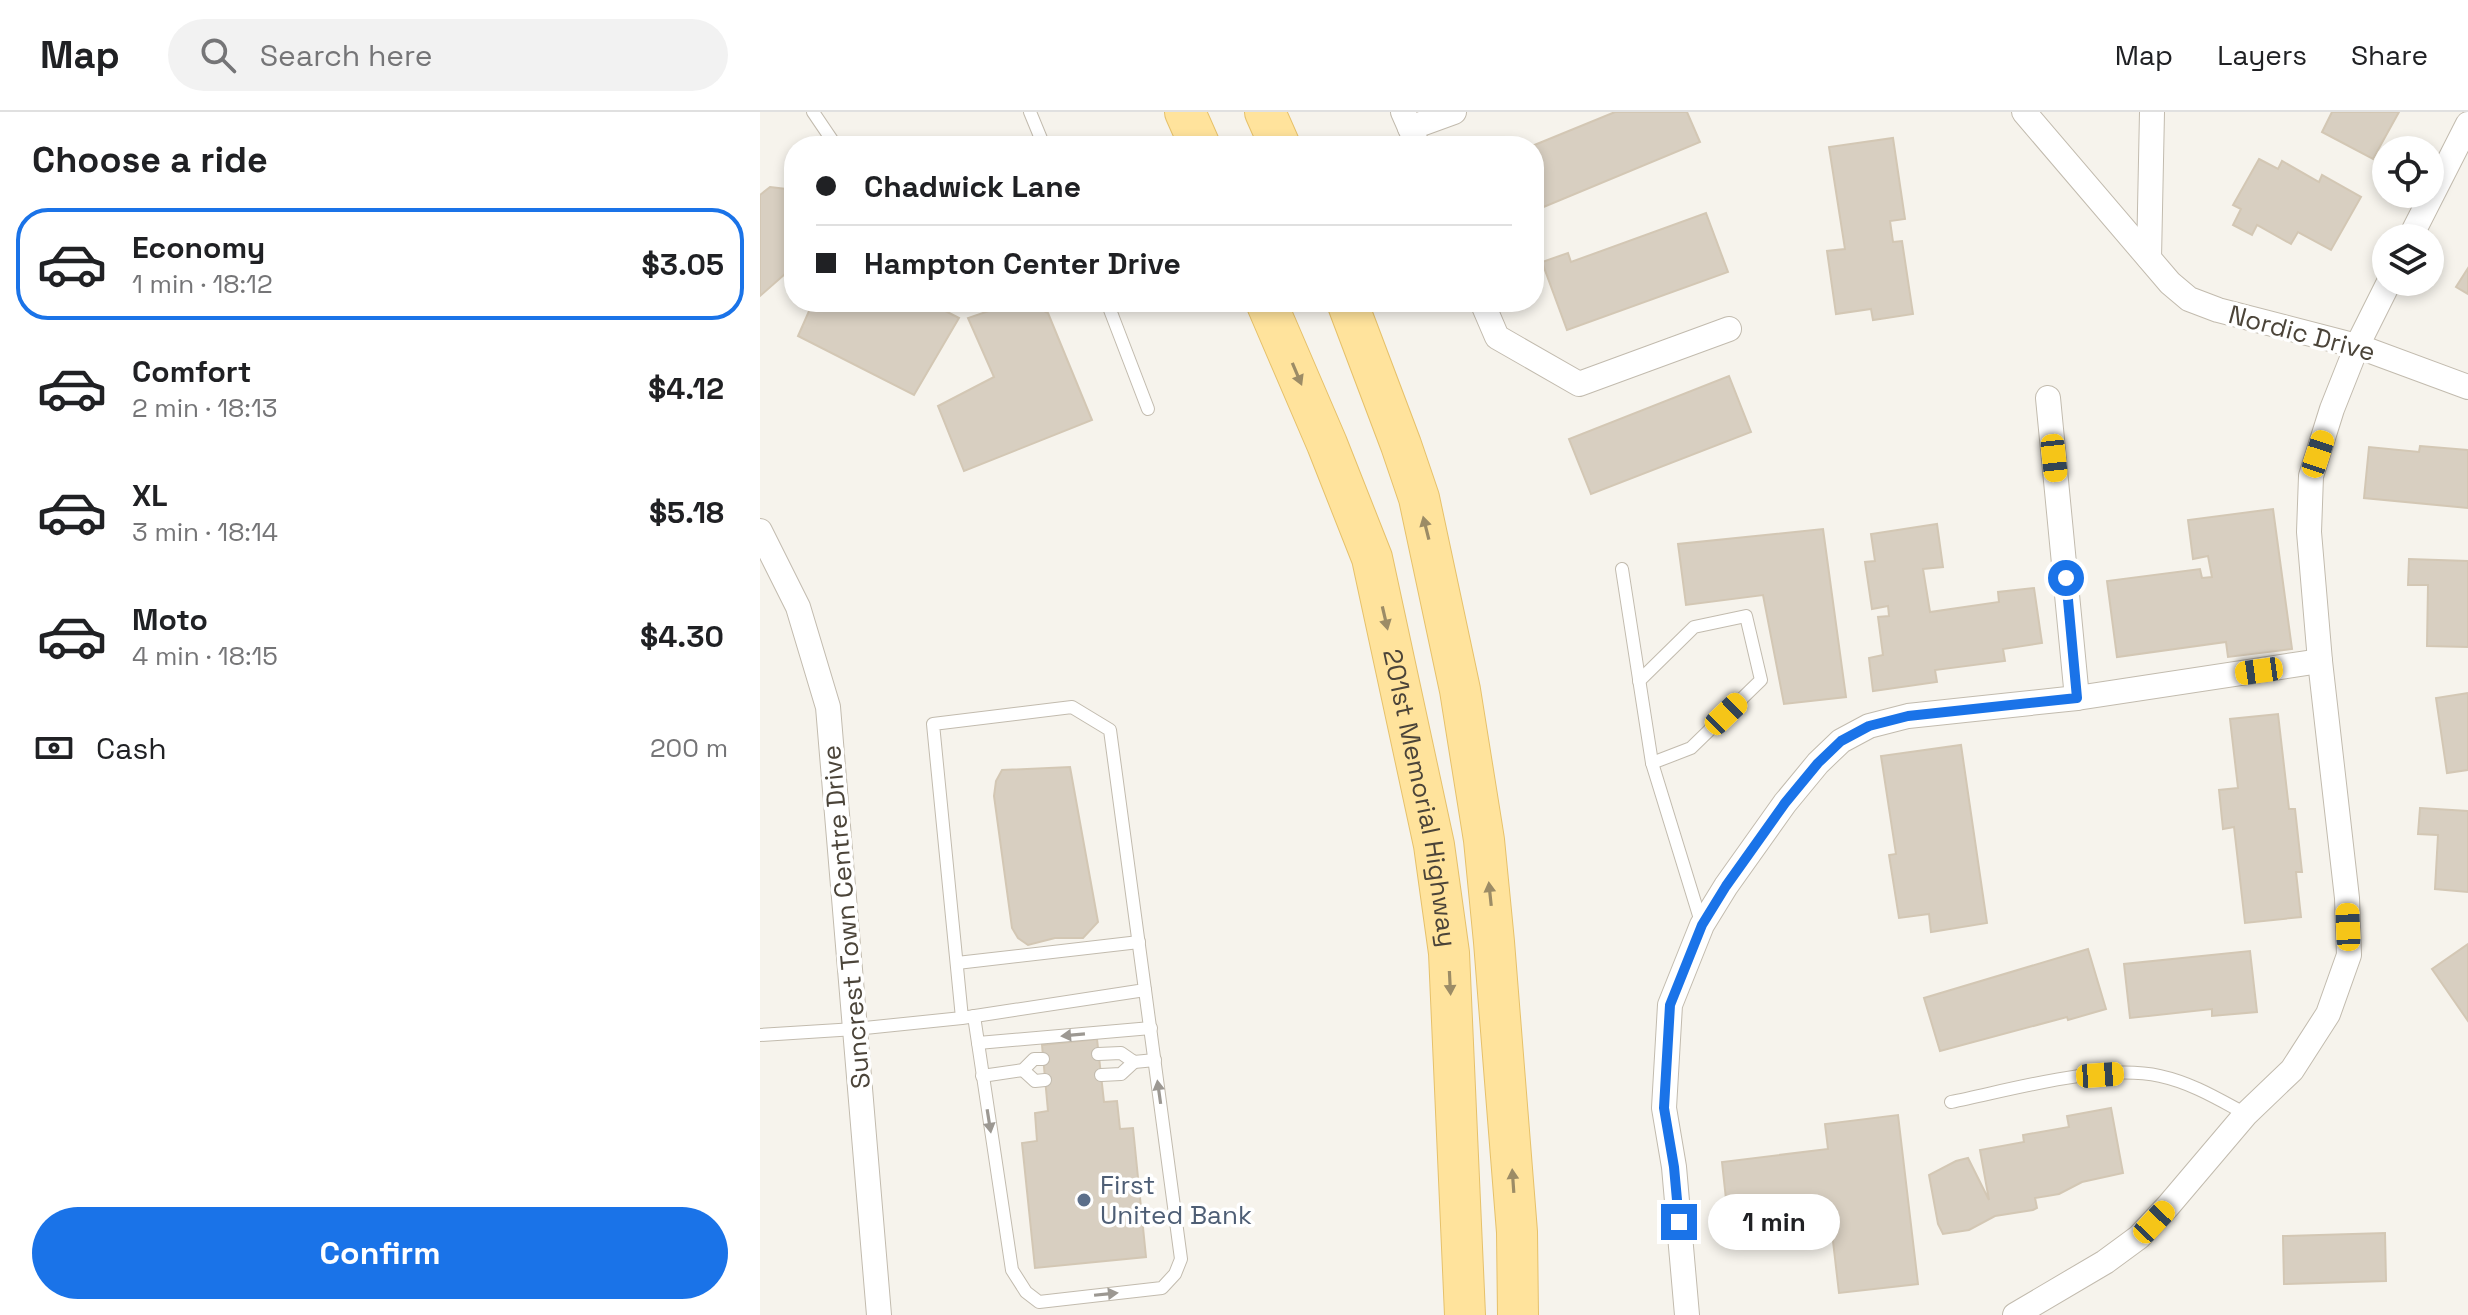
<!DOCTYPE html>
<meta charset="utf-8">
<style>
body{margin:0;font-family:"Space Grotesk",sans-serif;background:#f2f2f2;color:#202124;height:100vh;display:flex;flex-direction:column;font-size:30px;white-space:nowrap}
*{box-sizing:border-box;margin:0}
p{font-size:26px;color:#757577}
.icon{flex:none;width:44px;height:44px;fill:none;stroke:currentColor;stroke-width:2;stroke-linecap:round;stroke-linejoin:round}
.map{position:relative;flex:1;overflow:hidden}
.drawer{display:flex;flex-direction:column;background:#fff;width:760px}
.drawer>*{flex:none}
.top-card{position:absolute;left:24px;top:24px;width:760px;height:176px;border-radius:32px;box-shadow:0 4px 12px #0003;display:grid;align-content:center;height:176px;padding:0 32px;background:#fff}
.buttons{position:absolute;left:1612px;top:24px;display:grid;gap:16px}
.buttons a{display:grid;place-items:center;width:72px;height:72px;border-radius:50%;background:#fff;box-shadow:0 4px 12px #0003;font-size:40px}
.end{position:absolute;width:36px;height:36px;margin:-18px;border:10px solid #1a73e8;background:#fff;box-shadow:0 0 0 4px #fff}
.from{border-radius:50%}
.bubble{position:absolute;height:56px;border-radius:28px;background:#fff;box-shadow:0 4px 12px #0003;font-size:26px;font-weight:700;line-height:56px;text-align:center}
.car{position:absolute;width:24px;height:48px;margin:-24px -12px;border-radius:10px;box-shadow:0 0 6px 2px #0007;background:linear-gradient(#f5c518 24%,#345 0 40%,#f5c518 0 76%,#345 0 86%,#f5c518 0)}
.top-card b{display:flex;align-items:center;gap:28px;height:76px;font-size:30px}
.top-card b+b{border-top:2px solid #e0e0e0}
.top-card i{width:20px;height:20px;background:#202124}
ul{padding:0;list-style:none}
li{display:flex;align-items:center;gap:24px;height:112px;margin:0 16px 12px;padding:0 16px;border:4px solid transparent;border-radius:32px}
li div{flex:1}
li b{display:block;font-size:30px}
li em{font-style:normal;font-weight:700}
li.on{border-color:#1a73e8}
li>.icon{width:72px;height:72px;stroke-width:1.5}
h2{padding:0 32px;font-size:36px;line-height:96px}
.pay{display:flex;align-items:center;gap:20px;height:88px;padding:0 32px;font-size:30px}
.pay p{margin-inline-start:auto}
.action{display:flex;gap:16px;margin-top:auto;padding:16px 32px}
.action a{flex:1;height:92px;border-radius:48px;background:#1a73e8;color:#fff;font-size:32px;font-weight:700;line-height:92px;text-align:center}
header{display:flex;align-items:center;gap:48px;box-sizing:border-box;height:112px;padding:0 40px;background:#fff;border-bottom:2px solid #e0e0e0}
header strong{font-size:38px}
nav{display:flex;gap:44px;margin-inline-start:auto;font-size:28px}
.search{width:560px;height:72px;background:#f2f2f2;display:flex;align-items:center;gap:20px;box-sizing:border-box;padding:0 28px;border-radius:44px;color:#757577;font-size:30px}
main{display:flex;flex:1;min-height:0}
.map>svg:first-child{display:block}
</style>
<header>
<strong>Map</strong>
<div class="search"><svg class="icon" aria-label="search" viewBox="0 0 24 24"><circle cx="10" cy="10" r="6"/><path d="M15 15l6 6"/></svg>Search here</div>
<nav><a>Map</a><a>Layers</a><a>Share</a></nav>
</header>
<main>
<section class="drawer">
<h2>Choose a ride</h2>
<ul>
<li class="on"><svg class="icon" aria-label="car" viewBox="0 0 24 24"><path d="M5 17H2v-5l4-1 3-4h7l3 4 3 1v5h-3M9 17h6M6 11h13"/><circle cx="7" cy="17" r="2"/><circle cx="17" cy="17" r="2"/></svg><div><b>Economy</b><p>1 min · 18:12</p></div><em>$3.05</em></li>
<li><svg class="icon" aria-label="car" viewBox="0 0 24 24"><path d="M5 17H2v-5l4-1 3-4h7l3 4 3 1v5h-3M9 17h6M6 11h13"/><circle cx="7" cy="17" r="2"/><circle cx="17" cy="17" r="2"/></svg><div><b>Comfort</b><p>2 min · 18:13</p></div><em>$4.12</em></li>
<li><svg class="icon" aria-label="car" viewBox="0 0 24 24"><path d="M5 17H2v-5l4-1 3-4h7l3 4 3 1v5h-3M9 17h6M6 11h13"/><circle cx="7" cy="17" r="2"/><circle cx="17" cy="17" r="2"/></svg><div><b>XL</b><p>3 min · 18:14</p></div><em>$5.18</em></li>
<li><svg class="icon" aria-label="car" viewBox="0 0 24 24"><path d="M5 17H2v-5l4-1 3-4h7l3 4 3 1v5h-3M9 17h6M6 11h13"/><circle cx="7" cy="17" r="2"/><circle cx="17" cy="17" r="2"/></svg><div><b>Moto</b><p>4 min · 18:15</p></div><em>$4.30</em></li>
</ul>
<div class="pay"><svg class="icon" aria-label="cash" viewBox="0 0 24 24"><path d="M3 7h18v10H3z"/><circle cx="12" cy="12" r="2"/></svg>Cash<p>200 m</p></div>
<div class="action"><a>Confirm</a></div>
</section>
<div class="map">
<svg width="1708" height="1203" viewBox="0 0 1708 1203">
<rect width="100%" height="100%" fill="#f6f3ec"/>
<g fill="#d8cfc1" stroke="#d3c7b4" stroke-width="2">
<polygon points="855,0 927,0 940,30 774,99 772,34"/>
<polygon points="1572,0 1639,0 1613,47 1562,20"/>
<polygon points="1133,26 1145,107 1130,109 1133,130 1142,129 1153,202 1113,208 1111,197 1076,202 1067,139 1085,137 1069,35"/>
<polygon points="1499,47 1518,57 1522,49 1559,70 1562,63 1601,85 1571,138 1538,120 1531,132 1497,113 1492,123 1473,113 1481,97 1473,93"/>
<polygon points="10,75 34,78 34,154 0,184 0,83"/>
<polygon points="946,101 968,160 807,218 782,150 808,141 811,150"/>
<polygon points="1708,156 1708,182 1696,175"/>
<polygon points="53,190 168,190 199,206 154,283 38,224"/>
<polygon points="255,190 267,190 288,201 332,308 204,359 178,294 234,265 208,206"/>
<polygon points="969,264 991,320 831,382 809,327"/>
<polygon points="1660,334 1708,338 1708,396 1604,386 1609,335 1659,340"/>
<polygon points="1513,397 1532,537 1468,545 1466,530 1357,545 1347,469 1440,457 1442,466 1452,465 1448,444 1433,447 1428,408"/>
<polygon points="1177,412 1183,455 1163,457 1170,500 1239,490 1238,480 1274,476 1282,531 1243,537 1245,549 1175,558 1177,570 1113,579 1109,546 1123,543 1118,505 1129,504 1128,494 1112,497 1105,450 1115,449 1111,422"/>
<polygon points="1063,417 1086,585 1024,592 1003,483 926,493 918,432"/>
<polygon points="1649,447 1708,449 1708,535 1667,534 1668,473 1648,473"/>
<polygon points="1708,581 1708,658 1687,661 1676,586"/>
<polygon points="1518,602 1529,697 1535,697 1542,760 1536,760 1541,805 1485,811 1474,715 1463,717 1459,678 1478,676 1470,607"/>
<polygon points="1201,633 1227,811 1171,820 1169,802 1139,806 1129,743 1136,742 1121,644"/>
<polygon points="310,655 338,810 323,826 295,826 268,833 258,826 252,816 234,684 236,669 242,658"/>
<polygon points="1660,696 1708,699 1708,780 1675,777 1678,723 1658,722"/>
<polygon points="1708,832 1708,909 1672,857"/>
<polygon points="1328,837 1346,897 1308,908 1307,905 1180,939 1164,886"/>
<polygon points="1490,839 1497,900 1452,904 1452,897 1370,906 1364,852"/>
<polygon points="337,927 344,990 357,989 360,1017 373,1016 386,1145 275,1156 262,1031 277,1029 275,1001 288,999 282,933"/>
<polygon points="1351,996 1363,1061 1322,1070 1299,1082 1275,1086 1277,1096 1273,1098 1235,1104 1209,1118 1183,1122 1178,1112 1169,1063 1196,1049 1208,1046 1229,1088 1220,1038 1264,1030 1263,1023 1309,1015 1307,1004"/>
<polygon points="1138,1003 1158,1172 1079,1181 1071,1112 970,1124 962,1050 1068,1037 1065,1012"/>
<polygon points="1625,1121 1626,1169 1524,1172 1523,1124"/>
</g>
<g fill="none" stroke-linecap="round" stroke-linejoin="round">
<defs>
<g id="lane">
<polyline points="53,0 76,34"/>
<polyline points="270,0 284,34"/>
<polyline points="347,190 388,297"/>
<polyline points="862,457 892,651 941,810"/>
<polyline points="879,569 934,515 986,504 1001,568 931,636 892,651"/>
<polyline points="197,851 379,830"/>
<polyline points="214,904 252,1158 266,1180 279,1190 402,1176 415,1162 421,1147 385,878"/>
<polyline points="0,923 95,917 202,906 385,878 350,618 312,595 173,612 202,906"/>
<polyline points="218,931 391,916"/>
<polyline points="338,942 361,941 374,950 395,948"/>
<polyline points="263,958 275,969 285,968"/>
<polyline points="341,963 361,962 374,950"/>
<polyline points="222,964 263,958 274,947 283,947"/>
<path d="M1191 990C1251 978 1341 951 1400 964 1432 971 1458 987 1486 1002"/>
</g>
<g id="street">
<polyline points="643,0 658,34"/>
<polyline points="1264,0 1410,171 1429,187 1458,198 1597,234 1708,275"/>
<polyline points="650,16 694,0"/>
<polyline points="1650,126 1708,12"/>
<polyline points="1389,146 1392,0"/>
<polyline points="722,190 737,225 819,272 969,217"/>
<polyline points="1288,286 1317,586"/>
<polyline points="0,419 38,495 68,595 119,1203"/>
<polyline points="927,1203 914,1055 904,996 910,893 942,813 966,774 1025,691 1058,651 1081,629 1109,614 1148,604 1317,586 1560,549"/>
<polyline points="1255,1203 1345,1150 1379,1125 1408,1094 1486,1002 1532,958 1568,902 1589,843 1587,786 1560,549 1549,420 1551,364 1572,297 1597,234 1629,170"/>
</g>
<g id="primary">
<polyline points="425,0 440,34"/>
<polyline points="505,0 520,34"/>
<path id="s1" d="M506 190 567 332 612 446 674 733 689 841 705 1203"/>
<polyline points="587,190 641,333 659,386 700,578 724,728 734,830 757,1120 758,1203"/>
</g>
</defs>
<use href="#lane" stroke="#c2bbae" stroke-width="14"/>
<use href="#street" stroke="#c2bbae" stroke-width="26"/>
<use href="#primary" stroke="#e6c16a" stroke-width="42"/>
<use href="#lane" stroke="#fff" stroke-width="12"/>
<use href="#street" stroke="#fff" stroke-width="24"/>
<use href="#primary" stroke="#ffe39c" stroke-width="40"/>
</g>
<defs><path id="oneway-solid" d="M-6-.8H1V-3.2L6.5 0L1 3.2V.8H-6Z" transform="scale(2)"/></defs>
<g fill="#9c8c66">
<use href="#oneway-solid" transform="translate(537 262) rotate(67)"/>
<use href="#oneway-solid" transform="translate(666 416) rotate(-104)"/>
<use href="#oneway-solid" transform="translate(625 506) rotate(77)"/>
<use href="#oneway-solid" transform="translate(730 782) rotate(-96)"/>
<use href="#oneway-solid" transform="translate(690 871) rotate(87)"/>
<use href="#oneway-solid" transform="translate(753 1069) rotate(-94)"/>
</g>
<g fill="#9c9892">
<use href="#oneway-solid" transform="translate(313 923) rotate(175)"/>
<use href="#oneway-solid" transform="translate(399 980) rotate(-98)"/>
<use href="#oneway-solid" transform="translate(229 1009) rotate(81)"/>
<use href="#oneway-solid" transform="translate(346 1182) rotate(-6)"/>
</g>
<g fill="none" stroke-linecap="round" stroke-linejoin="round">
<polyline stroke="#1a73e8" stroke-width="10" points="919,1110 914,1055 904,996 910,893 942,813 966,774 1025,691 1058,651 1081,629 1109,614 1148,604 1317,586 1306,466"/>
</g>
<circle fill="#5c6f8a" stroke="#fff" stroke-width="3" cx="324" cy="1088" r="8"/>
<g text-anchor="middle" stroke-width="7" stroke-linejoin="round" paint-order="stroke">
<g font-size="26" fill="#4b4439" stroke="#fff">
<text transform="translate(1542 221) rotate(15)" y="9">Nordic Drive</text>
<text dy="9" stroke="none"><textPath href="#s1" startOffset="522">201st Memorial Highway</textPath></text>
<text transform="translate(86 805) rotate(-95)" y="9">Suncrest Town Centre Drive</text>
</g>
<g font-size="26" fill="#4e5e75" stroke="#fff" text-anchor="start">
<text x="340" y="1082">First<tspan x="340" dy="30">United Bank</tspan></text>
</g>
</g>
</svg>
<div class="buttons">
<a><svg class="icon" aria-label="locate" viewBox="0 0 24 24"><circle cx="12" cy="12" r="6"/><path d="M12 2v4M12 18v4M2 12h4M18 12h4"/></svg></a>
<a><svg class="icon" aria-label="layers" viewBox="0 0 24 24"><path d="M12 4l9 5-9 5-9-5zM3 14l9 5 9-5"/></svg></a>
</div>
<i class="end from" style="left:1306px;top:466px"></i>
<i class="end" style="left:919px;top:1110px"></i>
<div class="bubble" style="left:948px;top:1082px;width:132px">1 min</div>
<i class="car" style="left:1558px;top:342px;rotate:18deg"></i>
<i class="car" style="left:1294px;top:346px;rotate:174deg"></i>
<i class="car" style="left:1499px;top:559px;rotate:262deg"></i>
<i class="car" style="left:966px;top:602px;rotate:46deg"></i>
<i class="car" style="left:1588px;top:815px;rotate:358deg"></i>
<i class="car" style="left:1340px;top:963px;rotate:86deg"></i>
<i class="car" style="left:1394px;top:1110px;rotate:43deg"></i>
<div class="top-card">
<b><i class="from"></i>Chadwick Lane</b>
<b><i></i>Hampton Center Drive</b>
</div>
</div>
</main>
